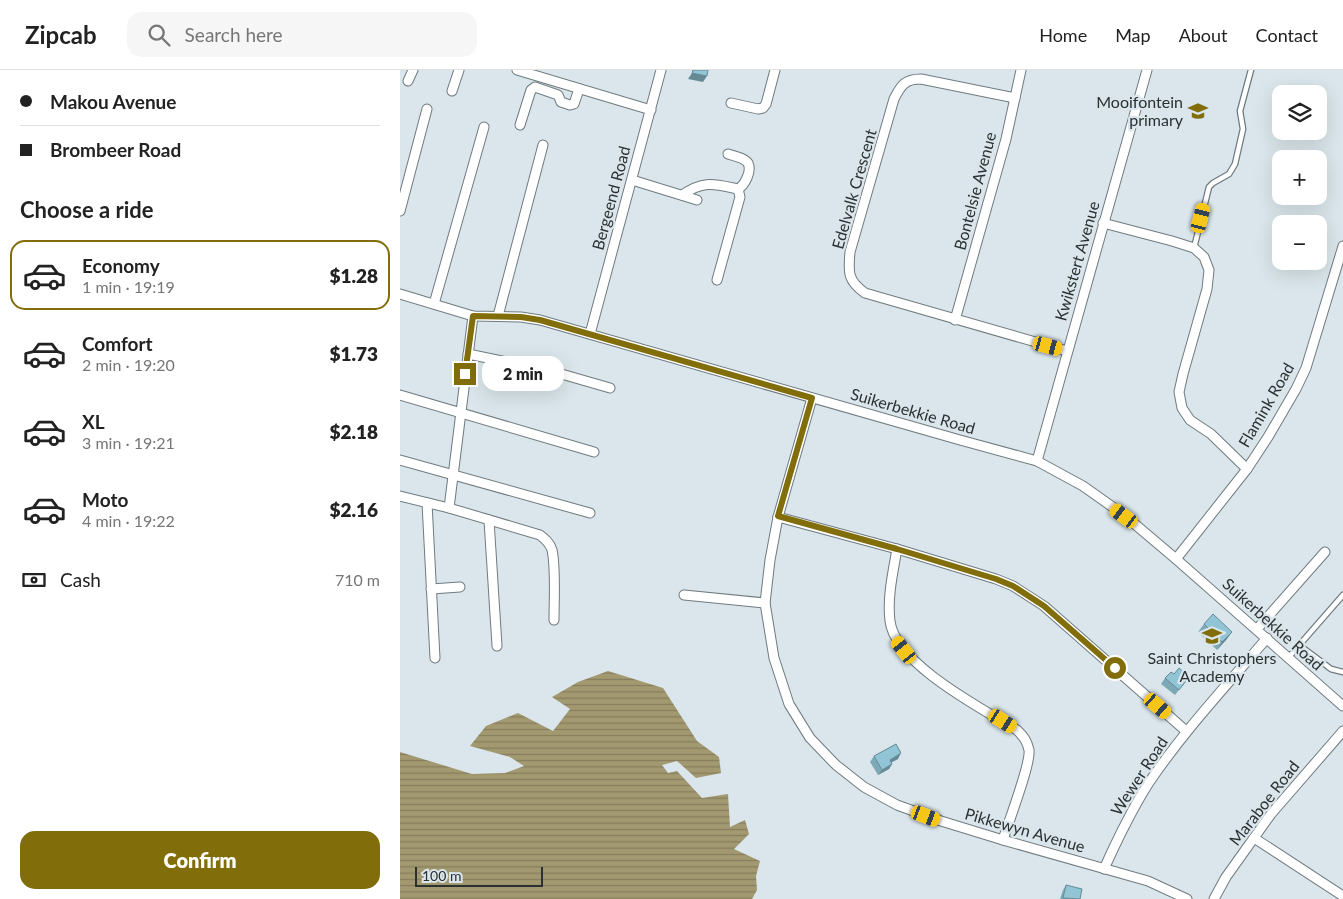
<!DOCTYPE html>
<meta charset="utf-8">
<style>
body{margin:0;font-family:Lato,sans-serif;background:#f6f6f6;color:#222;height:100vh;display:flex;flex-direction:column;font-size:19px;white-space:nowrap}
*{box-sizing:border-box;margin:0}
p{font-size:16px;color:#767676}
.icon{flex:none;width:28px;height:28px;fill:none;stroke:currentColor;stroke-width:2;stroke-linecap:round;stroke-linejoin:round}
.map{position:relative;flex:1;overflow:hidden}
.drawer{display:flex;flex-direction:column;background:#fff;width:400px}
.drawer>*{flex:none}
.banner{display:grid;align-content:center;height:110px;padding:0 20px;background:#fff}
.tools{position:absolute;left:872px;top:15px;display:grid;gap:10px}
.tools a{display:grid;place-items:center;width:55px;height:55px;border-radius:10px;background:#fff;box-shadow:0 5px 20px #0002;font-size:25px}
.scale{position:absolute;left:15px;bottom:12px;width:128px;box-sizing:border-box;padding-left:5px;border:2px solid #2b3031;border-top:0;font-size:14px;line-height:18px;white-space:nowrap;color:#2b3031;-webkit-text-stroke:4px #dae6eb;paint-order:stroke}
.end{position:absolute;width:22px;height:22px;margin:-11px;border:6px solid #816e0b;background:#fff;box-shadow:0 0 0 2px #fff}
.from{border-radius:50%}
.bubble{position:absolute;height:35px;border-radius:15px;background:#fff;box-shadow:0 5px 20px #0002;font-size:16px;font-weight:800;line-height:35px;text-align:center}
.car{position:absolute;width:15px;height:30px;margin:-15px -8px;border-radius:6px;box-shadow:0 0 4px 1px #0007;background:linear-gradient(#f5c518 24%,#345 0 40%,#f5c518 0 76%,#345 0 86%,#f5c518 0)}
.banner b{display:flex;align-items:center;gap:18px;height:48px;font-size:19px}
.banner b+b{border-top:1px solid #e0e0e0}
.banner i{width:12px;height:12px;background:#222}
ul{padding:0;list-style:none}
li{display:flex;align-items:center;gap:15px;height:70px;margin:0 10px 8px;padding:0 10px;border:2px solid transparent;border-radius:15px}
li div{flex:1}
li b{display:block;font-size:19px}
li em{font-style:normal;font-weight:800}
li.on{border-color:#816e0b}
li>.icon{width:45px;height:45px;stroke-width:1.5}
h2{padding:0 20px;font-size:22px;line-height:60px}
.pay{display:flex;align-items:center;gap:12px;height:55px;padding:0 20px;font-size:19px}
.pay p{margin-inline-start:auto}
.primary-button{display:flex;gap:10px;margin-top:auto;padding:10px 20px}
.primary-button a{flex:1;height:58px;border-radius:15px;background:#816e0b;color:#fff;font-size:20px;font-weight:800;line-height:58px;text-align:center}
header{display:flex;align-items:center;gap:30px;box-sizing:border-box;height:70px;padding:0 25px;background:#fff;border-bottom:1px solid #e0e0e0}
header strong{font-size:24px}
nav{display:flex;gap:28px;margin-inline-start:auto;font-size:18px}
.search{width:350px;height:45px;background:#f6f6f6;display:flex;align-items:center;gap:12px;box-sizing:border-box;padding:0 18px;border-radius:15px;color:#767676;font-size:19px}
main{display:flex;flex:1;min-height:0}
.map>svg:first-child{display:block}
</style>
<header>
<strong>Zipcab</strong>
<div class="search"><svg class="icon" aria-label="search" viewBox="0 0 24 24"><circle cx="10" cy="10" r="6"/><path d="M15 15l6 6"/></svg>Search here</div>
<nav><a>Home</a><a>Map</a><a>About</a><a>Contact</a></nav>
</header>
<main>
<section class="drawer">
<div class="banner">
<b><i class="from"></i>Makou Avenue</b>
<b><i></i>Brombeer Road</b>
</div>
<h2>Choose a ride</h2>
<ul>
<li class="on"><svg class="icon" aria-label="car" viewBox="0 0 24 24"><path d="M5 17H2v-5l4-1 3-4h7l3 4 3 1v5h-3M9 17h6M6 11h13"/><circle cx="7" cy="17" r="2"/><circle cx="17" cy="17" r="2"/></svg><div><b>Economy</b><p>1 min · 19:19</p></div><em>$1.28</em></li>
<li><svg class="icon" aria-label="car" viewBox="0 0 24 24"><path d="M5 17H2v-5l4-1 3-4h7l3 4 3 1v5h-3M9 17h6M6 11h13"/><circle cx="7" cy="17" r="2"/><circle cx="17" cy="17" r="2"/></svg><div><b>Comfort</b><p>2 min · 19:20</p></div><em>$1.73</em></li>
<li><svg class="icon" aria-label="car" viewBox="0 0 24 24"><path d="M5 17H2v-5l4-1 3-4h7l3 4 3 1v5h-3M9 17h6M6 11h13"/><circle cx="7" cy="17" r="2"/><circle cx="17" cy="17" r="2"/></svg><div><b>XL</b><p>3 min · 19:21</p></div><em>$2.18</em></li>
<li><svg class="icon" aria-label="car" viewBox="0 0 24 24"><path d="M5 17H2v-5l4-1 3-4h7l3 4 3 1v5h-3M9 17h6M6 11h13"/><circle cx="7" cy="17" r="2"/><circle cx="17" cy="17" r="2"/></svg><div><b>Moto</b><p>4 min · 19:22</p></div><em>$2.16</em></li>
</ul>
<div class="pay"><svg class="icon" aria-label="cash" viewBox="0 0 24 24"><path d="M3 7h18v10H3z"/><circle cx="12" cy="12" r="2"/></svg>Cash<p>710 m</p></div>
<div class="primary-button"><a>Confirm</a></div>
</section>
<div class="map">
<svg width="943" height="829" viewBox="0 0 943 829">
<defs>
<pattern id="water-rules" width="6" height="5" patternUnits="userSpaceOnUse" patternTransform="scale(1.25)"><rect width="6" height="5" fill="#a39970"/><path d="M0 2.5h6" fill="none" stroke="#857d5d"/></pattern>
</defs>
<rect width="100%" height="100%" fill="#dae6eb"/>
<polygon fill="url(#water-rules)" points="208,601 263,618 297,671 319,687 321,703 296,708 277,691 262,695 268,703 277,701 302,728 328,724 330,757 345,750 349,764 334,779 360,791 356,806 357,820 352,829 0,829 0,682 72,704 105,703 124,696 110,687 70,676 86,656 118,643 153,661 170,639 152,627 178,612"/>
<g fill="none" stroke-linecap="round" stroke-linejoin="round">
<defs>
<g id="service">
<polyline points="794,178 809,117 813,113 829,104 835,94 843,59 840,41 851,0"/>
<polyline points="899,575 931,599 943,602"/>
<polyline points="888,588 943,525"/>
</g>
<g id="minor">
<polyline points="117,0 251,40"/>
<polyline points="8,11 13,0"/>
<polyline points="52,21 59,0"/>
<path d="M615 28 521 9C505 9 501 15 494 29L450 182C448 203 448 211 465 223L667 281"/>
<polyline points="331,33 358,39 363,38 366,34 375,0"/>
<polyline points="120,55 131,20 135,17 158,25 161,32 170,35 174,34 179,19"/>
<polyline points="232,110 297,130"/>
<path d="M282 125C304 110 314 114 338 119 345 115 352 101 348 93 345 88 334 86 328 84"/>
<polyline points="0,141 27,39"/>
<polyline points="703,153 772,171 794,178 804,187 809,200 807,219 783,304 779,322 782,338 790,350 811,364 847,399"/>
<polyline points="317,210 340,127 338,119"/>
<polyline points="0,224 73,246 121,247 140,250 560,370 637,391 683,416 724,445 776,489 943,636"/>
<polyline points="34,234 84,57"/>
<polyline points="98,246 143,75"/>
<polyline points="555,250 606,69 621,0"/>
<polyline points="190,264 261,0"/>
<polyline points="68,284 151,301 210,318"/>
<polyline points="0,325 194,382"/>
<polyline points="412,328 378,447 370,490 365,533 374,588 389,634 410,668 436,695 464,717 497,735 541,751 603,770 748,811 787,829"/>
<polyline points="0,390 190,443"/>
<polyline points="637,391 747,0"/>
<path d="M0 426 49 438 140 465C145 469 150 473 152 480 156 498 154 531 154 550"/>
<polyline points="27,433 35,588"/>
<polyline points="49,438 73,246"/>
<polyline points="378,447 497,479 596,509 613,516 644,536 786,661"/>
<polyline points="89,450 97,576"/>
<path d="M497 479C493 502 487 528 490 551 495 594 583 639 617 660 624 667 627 671 629 680 631 694 608 753 603 770"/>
<polyline points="776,489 847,399 868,367 896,319 906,298 943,176"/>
<polyline points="31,519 60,517"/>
<polyline points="284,525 365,533"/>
<polyline points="857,559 925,482"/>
<polyline points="854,768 943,826"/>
<path d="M704 799C717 770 731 741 748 714 783 662 826 616 867 568"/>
<polyline points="814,829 826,807 871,744 943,661"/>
</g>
</defs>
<use href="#service" stroke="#6f7b7f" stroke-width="7"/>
<use href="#minor" stroke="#6f7b7f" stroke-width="11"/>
<use href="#service" stroke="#fff" stroke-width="4.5"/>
<use href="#minor" stroke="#fff" stroke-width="9"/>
</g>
<g fill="#7da9b7">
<polygon points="804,554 832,562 826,570 817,580 798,562"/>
<polygon points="774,604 789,607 775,625 761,614 765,608"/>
<polygon points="474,686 498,689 492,692 492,694 489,699 478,705 470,692"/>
<polygon points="666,815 680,829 660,829 663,820"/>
</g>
<g fill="#668a95">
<polygon points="292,3 307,6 303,12 288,9"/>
<polygon points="832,562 826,570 817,580 822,572"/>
<polygon points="501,683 498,689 486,695 490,690"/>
<polygon points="492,694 489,699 478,705 482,700"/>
</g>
<g fill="#91c5d5" stroke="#668a95">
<polygon points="293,0 308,0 307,6 292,3"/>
<polygon points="813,544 832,562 822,572 804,554"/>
<polygon points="779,598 789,607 779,620 765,608 771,602 774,604"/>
<polygon points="496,674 501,683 490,690 492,694 482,700 474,686"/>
<polygon points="666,815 682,819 680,829 663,828"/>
</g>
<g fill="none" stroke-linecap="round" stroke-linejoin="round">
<polyline stroke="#816e0b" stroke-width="6" points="65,304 73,246 121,247 140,250 412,328 378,446 497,479 596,509 613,516 644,536 715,598"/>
</g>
<defs>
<symbol id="school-bare" viewBox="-9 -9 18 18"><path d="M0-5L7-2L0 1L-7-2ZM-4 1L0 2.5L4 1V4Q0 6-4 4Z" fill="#816e0b" stroke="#dae6eb" stroke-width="2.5" paint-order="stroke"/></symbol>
</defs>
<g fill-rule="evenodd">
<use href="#school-bare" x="784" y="27" width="28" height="28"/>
<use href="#school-bare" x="798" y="552" width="28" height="28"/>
</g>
<g text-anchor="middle" stroke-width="4.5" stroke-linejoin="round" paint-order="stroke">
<g font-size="16" fill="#2b3031" stroke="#dae6eb" text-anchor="end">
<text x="783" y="38">Mooifontein<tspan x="783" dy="18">primary</tspan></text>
<text x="812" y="594" text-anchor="middle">Saint Christophers<tspan x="812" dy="18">Academy</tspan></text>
</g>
<g font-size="16" fill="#2b3031" stroke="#dae6eb">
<text transform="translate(454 119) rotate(-74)" y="6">Edelvalk Crescent</text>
<text transform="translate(575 121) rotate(-75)" y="6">Bontelsie Avenue</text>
<text transform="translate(211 128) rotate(-75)" y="6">Bergeend Road</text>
<text transform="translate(677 191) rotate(-74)" y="6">Kwikstert Avenue</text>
<text transform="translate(866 335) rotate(-60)" y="6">Flamink Road</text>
<text transform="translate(513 341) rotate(16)" y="6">Suikerbekkie Road</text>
<text transform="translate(873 554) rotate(42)" y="6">Suikerbekkie Road</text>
<text transform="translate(739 706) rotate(-57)" y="6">Wewer Road</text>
<text transform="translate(864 733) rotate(-52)" y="6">Maraboe Road</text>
<text transform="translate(625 760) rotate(16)" y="6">Pikkewyn Avenue</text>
</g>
</g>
</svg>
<div class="tools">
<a><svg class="icon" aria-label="layers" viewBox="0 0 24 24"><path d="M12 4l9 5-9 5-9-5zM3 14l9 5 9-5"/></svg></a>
<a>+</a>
<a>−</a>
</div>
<div class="scale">100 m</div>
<i class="end from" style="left:715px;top:598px"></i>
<i class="end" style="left:65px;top:304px"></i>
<div class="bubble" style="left:82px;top:286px;width:82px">2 min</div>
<i class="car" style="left:801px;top:148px;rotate:14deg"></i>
<i class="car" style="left:648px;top:276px;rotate:105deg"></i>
<i class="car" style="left:724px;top:446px;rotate:306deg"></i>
<i class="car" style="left:504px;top:580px;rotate:322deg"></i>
<i class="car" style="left:758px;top:636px;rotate:131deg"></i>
<i class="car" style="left:603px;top:651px;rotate:122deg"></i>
<i class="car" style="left:526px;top:746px;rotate:111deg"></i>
</div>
</main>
